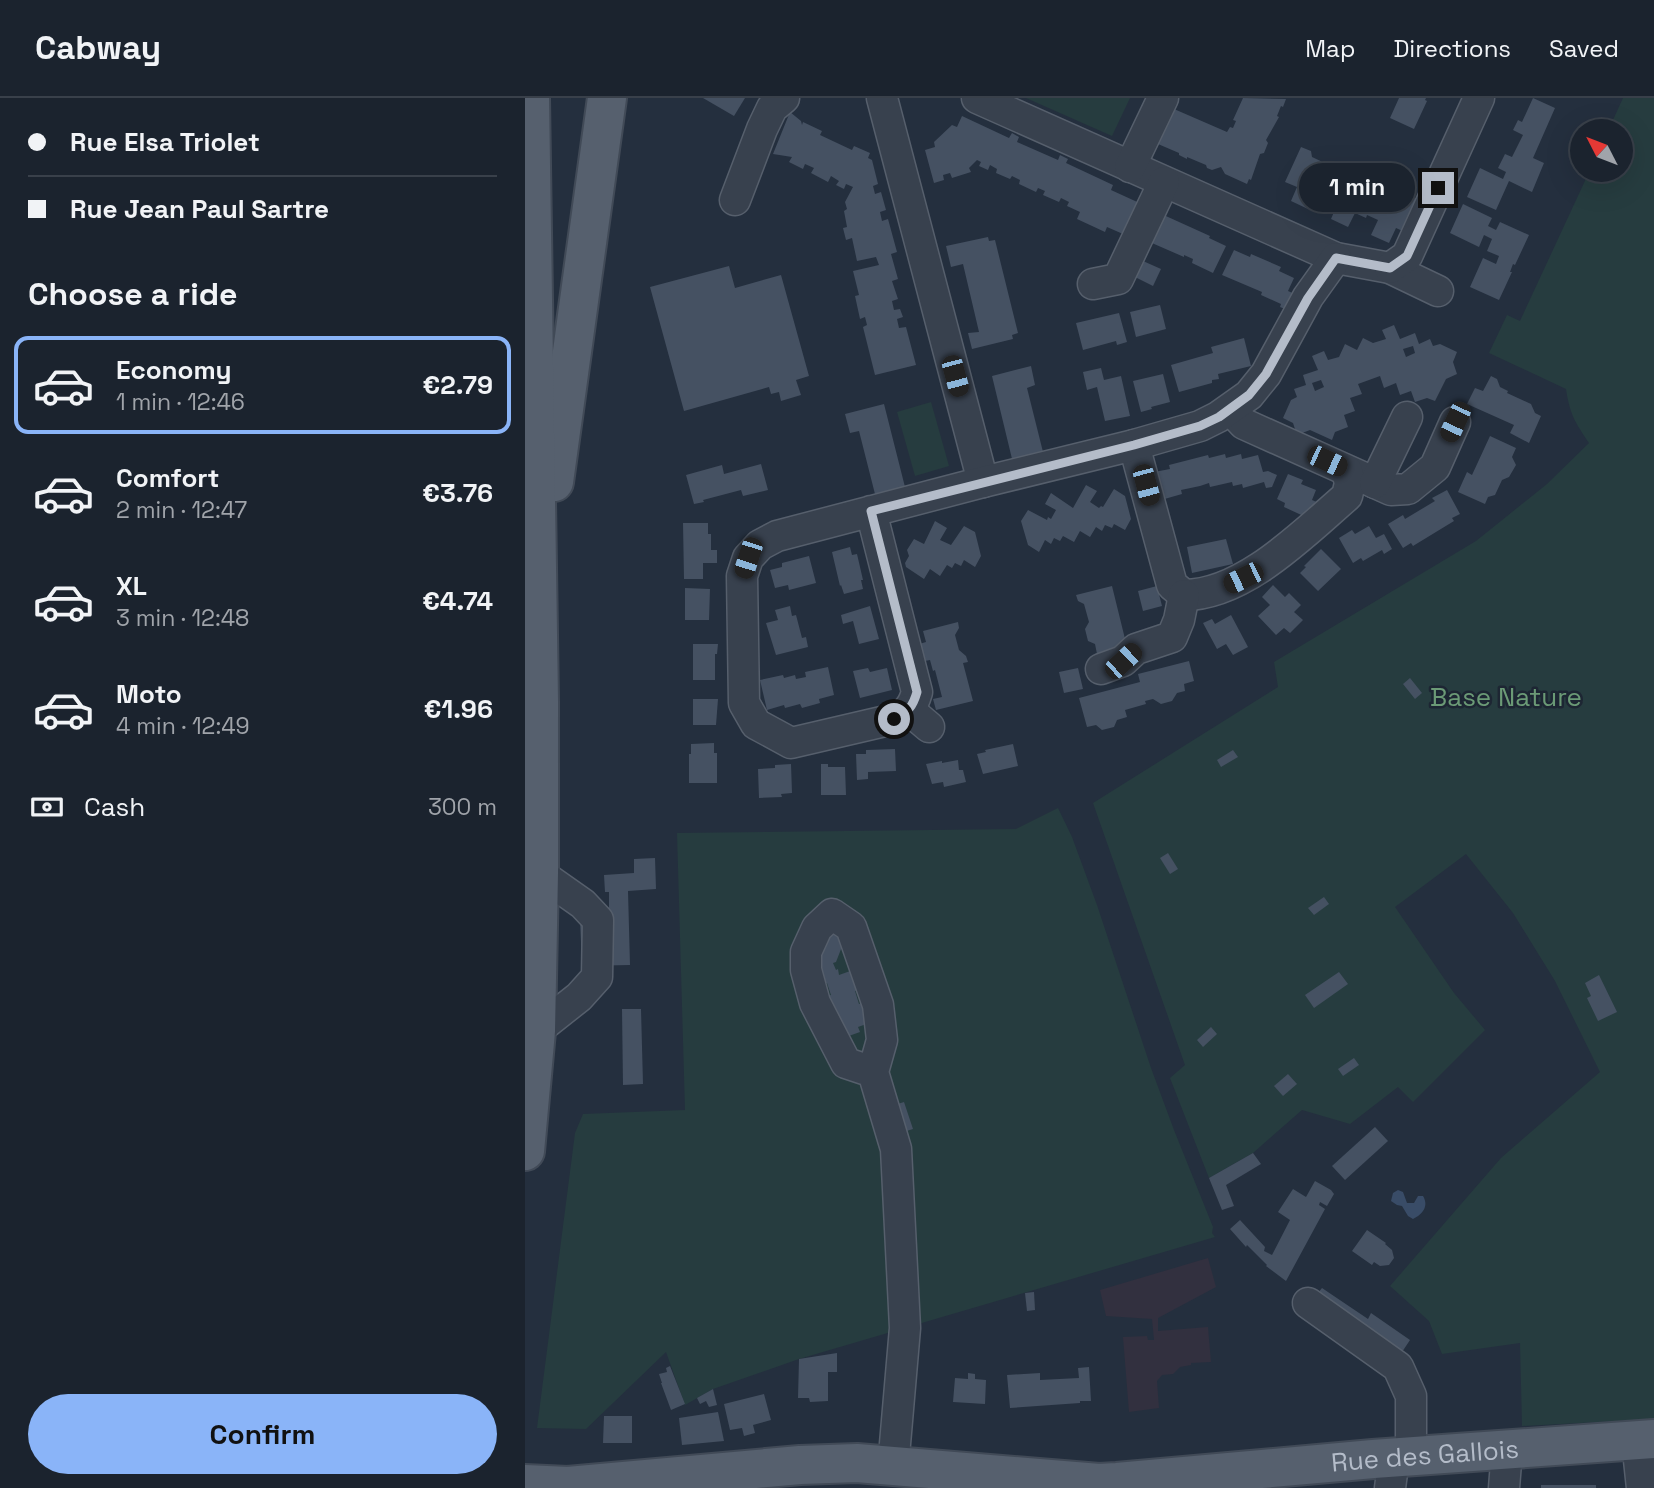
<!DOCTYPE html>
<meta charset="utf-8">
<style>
body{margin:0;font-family:"Space Grotesk",sans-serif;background:#282f3a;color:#f1f3f6;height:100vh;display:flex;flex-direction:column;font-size:26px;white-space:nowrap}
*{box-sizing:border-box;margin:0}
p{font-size:23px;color:#a0a4aa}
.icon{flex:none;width:38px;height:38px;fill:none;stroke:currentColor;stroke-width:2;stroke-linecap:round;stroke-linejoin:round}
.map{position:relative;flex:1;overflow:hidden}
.panel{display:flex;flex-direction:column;background:#1b232e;width:525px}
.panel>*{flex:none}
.top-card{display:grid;align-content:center;height:154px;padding:0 28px;background:#1b232e}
.needle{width:46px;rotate:312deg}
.buttons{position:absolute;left:1045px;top:21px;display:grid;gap:14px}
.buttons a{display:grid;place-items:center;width:63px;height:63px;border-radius:50%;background:#1b232e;box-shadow:0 7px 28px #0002,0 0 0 2px #39404a;font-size:35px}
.end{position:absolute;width:32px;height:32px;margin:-16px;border:9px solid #b4bcc9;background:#111;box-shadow:0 0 0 4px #111}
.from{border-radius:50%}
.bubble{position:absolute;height:49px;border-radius:24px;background:#1b232e;box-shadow:0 7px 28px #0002,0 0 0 2px #39404a;font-size:23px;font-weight:800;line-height:49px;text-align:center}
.car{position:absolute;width:21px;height:42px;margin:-21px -10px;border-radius:9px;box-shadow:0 0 5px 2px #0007;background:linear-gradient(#222 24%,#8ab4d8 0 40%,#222 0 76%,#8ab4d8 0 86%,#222 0)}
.top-card b{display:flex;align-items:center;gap:24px;height:66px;font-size:26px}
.top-card b+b{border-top:2px solid #39404a}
.top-card i{width:18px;height:18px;background:#f1f3f6}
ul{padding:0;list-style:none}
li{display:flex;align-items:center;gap:21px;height:98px;margin:0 14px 10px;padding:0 14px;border:4px solid transparent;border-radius:14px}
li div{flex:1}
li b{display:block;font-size:26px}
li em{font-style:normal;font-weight:800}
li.current{border-color:#8ab4f8}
li>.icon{width:63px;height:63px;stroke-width:1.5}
h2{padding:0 28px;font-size:32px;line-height:84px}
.pay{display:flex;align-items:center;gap:18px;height:77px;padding:0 28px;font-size:26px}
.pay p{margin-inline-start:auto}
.cta{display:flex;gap:14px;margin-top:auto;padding:14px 28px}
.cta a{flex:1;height:80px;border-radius:42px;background:#8ab4f8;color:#111;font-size:28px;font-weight:800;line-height:80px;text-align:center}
header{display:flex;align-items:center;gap:42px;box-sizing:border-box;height:98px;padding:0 35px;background:#1b232e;border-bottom:2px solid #39404a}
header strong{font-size:33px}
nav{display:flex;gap:38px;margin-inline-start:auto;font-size:24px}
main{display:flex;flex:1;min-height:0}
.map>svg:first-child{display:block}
</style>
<header>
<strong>Cabway</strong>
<nav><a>Map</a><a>Directions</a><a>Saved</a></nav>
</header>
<main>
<section class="panel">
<div class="top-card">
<b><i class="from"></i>Rue Elsa Triolet</b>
<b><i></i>Rue Jean Paul Sartre</b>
</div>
<h2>Choose a ride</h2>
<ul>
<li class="current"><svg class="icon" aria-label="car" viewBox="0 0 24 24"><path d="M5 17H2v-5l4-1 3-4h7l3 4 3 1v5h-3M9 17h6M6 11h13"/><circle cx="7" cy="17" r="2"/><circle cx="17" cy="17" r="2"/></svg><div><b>Economy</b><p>1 min · 12:46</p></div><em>€2.79</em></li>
<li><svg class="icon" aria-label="car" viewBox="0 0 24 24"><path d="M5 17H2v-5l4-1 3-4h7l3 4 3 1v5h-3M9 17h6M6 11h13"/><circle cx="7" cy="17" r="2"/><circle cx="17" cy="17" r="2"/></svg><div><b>Comfort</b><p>2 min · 12:47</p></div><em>€3.76</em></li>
<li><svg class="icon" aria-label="car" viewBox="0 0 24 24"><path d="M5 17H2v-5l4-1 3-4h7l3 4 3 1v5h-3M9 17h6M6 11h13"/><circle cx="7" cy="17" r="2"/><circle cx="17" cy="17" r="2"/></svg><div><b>XL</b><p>3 min · 12:48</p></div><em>€4.74</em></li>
<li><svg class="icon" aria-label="car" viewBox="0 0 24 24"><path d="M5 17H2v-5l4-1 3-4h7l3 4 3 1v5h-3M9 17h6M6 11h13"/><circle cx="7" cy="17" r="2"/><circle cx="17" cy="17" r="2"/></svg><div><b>Moto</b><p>4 min · 12:49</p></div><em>€1.96</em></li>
</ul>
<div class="pay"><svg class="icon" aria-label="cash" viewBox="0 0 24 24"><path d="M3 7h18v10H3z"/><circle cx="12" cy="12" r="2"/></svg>Cash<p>300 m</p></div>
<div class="cta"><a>Confirm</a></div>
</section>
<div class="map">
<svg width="1129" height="1390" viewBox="0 0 1129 1390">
<rect width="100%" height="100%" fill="#242f3e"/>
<polygon fill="#32303f" points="683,1160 691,1189 633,1220 633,1233 683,1229 686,1264 666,1265 666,1267 655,1269 648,1276 637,1277 632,1283 634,1310 604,1314 598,1239 622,1238 623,1242 629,1242 627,1221 581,1218 575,1192"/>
<g fill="#263c3f">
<polygon points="501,0 605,0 587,38"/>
<path d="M1098 0H1129V1321L997 1328 995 1245 917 1256 904 1223 865 1188 976 1060 1075 974 1030 883 988 815 941 756 870 809 929 895 960 932 888 1004 873 989 825 1026 777 1012 728 1055 684 1080 645 980 660 967 568 705 753 589 749 564 951 443 1022 386 1064 345C1050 324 1045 317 1041 291L964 255 982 217 995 223 1065 72H1096V33H1083Z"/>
<polygon points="406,304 424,368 390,378 372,314"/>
<polygon points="533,710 547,739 572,807 626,970 649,1032 688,1129 687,1135 690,1139 274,1261 188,1291 160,1307 141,1254 61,1331 12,1330 50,1035 58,1016 160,1012 152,735 491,731"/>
</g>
<path fill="#394c67" d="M873 1092 878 1094 882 1105H889L893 1098H898C904 1108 898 1116 888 1121L883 1118 877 1108 872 1107 866 1103 868 1095Z"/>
<g fill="#455162" fill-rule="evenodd">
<polygon points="178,0 220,0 209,18"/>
<polygon points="718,0 761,1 758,9 756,8 752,18 754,19 741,42 743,45 739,55 735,56 726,82 724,81 722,86 700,76 696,69 687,72 682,70 681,67 662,59 662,61 654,57 654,55 633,46 649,11 702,34 705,29 708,30 711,23 708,22"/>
<polygon points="874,0 901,0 900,2 902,3 889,31 865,20"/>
<polygon points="1008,0 1030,10 1008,60 1019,65 1007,94 984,83 971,112 942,99 955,70 978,81 981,74 973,70 980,56 987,59 998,37 988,32 993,22 997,24"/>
<polygon points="265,14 276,23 277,27 278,24 297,33 295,37 327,52 329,48 345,55 343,60 347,62 353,86 348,88 350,96 356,94 361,112 355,114 357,123 363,121 372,154 366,156 373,181 367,183 373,201 367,203 369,212 375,211 378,219 372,221 374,230 381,229 391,267 350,277 338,229 342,227 340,219 335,221 330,198 334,197 328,173 354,167 351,159 332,163 327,140 321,142 318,130 322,129 319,113 322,111 320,104 328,89 321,86 319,91 311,87 314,83 306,78 303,84 286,75 289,70 280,66 278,71 264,64 267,59 248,56"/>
<polygon points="437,18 484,40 487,35 494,39 492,44 533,62 535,57 543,61 541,65 588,87 586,92 621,108 598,136 582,129 580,134 552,121 555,114 542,108 544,104 536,100 534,104 518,97 520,93 513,90 511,94 494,86 495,82 487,78 485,81 471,75 472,71 465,67 463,72 454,68 456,64 452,62 444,70 446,74 427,80 425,75 418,77 419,82 409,85 400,52 410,49 409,44 427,27 432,29"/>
<polygon points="776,49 786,53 787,59 802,66 808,63 817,66 816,69 825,73 827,79 841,86 847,83 856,86 857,85 866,89 868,95 882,102 888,99 896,103 882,135 871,130 864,145 846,137 853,122 842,117 841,120 830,115 823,129 806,121 812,107 790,97 783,111 766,103 772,89 760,84"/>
<polygon points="938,106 967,120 963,128 971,132 975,124 1004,137 990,167 988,166 985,174 987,174 974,202 945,189 958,160 971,166 974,158 962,153 967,141 959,137 954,149 925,135"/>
<polygon points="632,114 685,138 684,140 701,148 688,175 667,165 668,161 659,157 659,159 620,142"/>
<polygon points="463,139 464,143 470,142 493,235 487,237 488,241 447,251 443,235 454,234 438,166 426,169 421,148"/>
<polygon points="709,152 725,159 726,156 756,169 754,173 769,180 763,193 772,197 765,213 755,209 756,206 736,197 737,194 697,177"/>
<polygon points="618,163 636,171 628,188 610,179"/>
<polygon points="204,168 210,190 256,177 284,278 271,282 276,297 256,303 254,294 246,296 244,289 159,313 125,189"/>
<polygon points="635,207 641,231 611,239 605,214"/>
<polygon points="594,215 602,244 592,247 591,243 558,252 551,225"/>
<path d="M869 227 875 241 890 235 894 246 905 241 908 248 915 246 932 254 928 264 932 276 921 281 910 303 902 300 890 304 886 293 875 297 871 285 859 290 855 278 833 286 837 296 825 300 830 313 819 317 823 329 810 334 807 342 785 332 772 337 768 325 758 320 766 302 772 299 769 291 781 287 778 277 793 272 787 258 799 253 803 262 814 259 820 246 832 252 838 240 848 245 861 241 857 232ZM888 248 890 255 881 259 878 251ZM796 282 799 289 790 293 787 285Z"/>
<polygon points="719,240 726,268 693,276 694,281 687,282 687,285 654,294 646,267 688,255 686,249"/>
<polygon points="506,268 510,287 502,290 519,358 488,365 467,278"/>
<polygon points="576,270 579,282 596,278 605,318 580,323 572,289 562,292 558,274"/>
<polygon points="638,276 645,304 626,309 627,311 616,314 608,283"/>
<polygon points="966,278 972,281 975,289 983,293 982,295 1006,306 1010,315 1016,318 1004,345 985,335 989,327 942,306 950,290 958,293"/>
<polygon points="359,306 381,393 351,400 334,333 325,335 320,316"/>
<polygon points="965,338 991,350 987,359 991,367 984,379 977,382 970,397 963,399 960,406 933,394 942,374 947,377"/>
<polygon points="700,356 701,360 716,356 717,361 733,357 738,374 743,373 752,377 747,389 741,390 739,384 718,390 717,386 708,388 707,384 685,389 684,385 675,388 656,392 657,396 636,402 629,374 645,371 644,367 683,357 684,360"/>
<polygon points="236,366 243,392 218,398 216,392 178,402 179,404 169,406 161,377 197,367 199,376"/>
<polygon points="763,376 778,382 776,386 791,392 787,402 796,406 785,421 759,409 760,405 752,401"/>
<polygon points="561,387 572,393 565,404 574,410 576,408 578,409 589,391 600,398 606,421 600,432 589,426 587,430 580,427 577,433 571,429 565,439 555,433 549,444 538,438 535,443 529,440 526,446 520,442 514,454 503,447 496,423 503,412 522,422 523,419 526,421 531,412 520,406 526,395 548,410"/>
<polygon points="922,392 935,416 927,420 929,423 888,448 886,445 878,450 863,426 878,417 880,421 910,403 907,400"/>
<polygon points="410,423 422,430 415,442 426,447 439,428 450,434 456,458 450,469 439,462 436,468 430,465 427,470 422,467 415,478 405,471 399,481 381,469 380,465 384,458 382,452 389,441 399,446"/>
<polygon points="158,425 183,425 183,436 186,436 186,452 192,452 192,465 178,465 178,481 159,481"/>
<polygon points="844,428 851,440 859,436 867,451 859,456 857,452 838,463 836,460 828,465 814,440 827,432 830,436"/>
<polygon points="701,441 708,466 667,475 662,449"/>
<polygon points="325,449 327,457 332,456 338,482 336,482 338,491 319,496 316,487 315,488 307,454"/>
<polygon points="796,451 816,471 793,493 775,475 781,469 779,468"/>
<polygon points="284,458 291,485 264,492 263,487 250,490 245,472 257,469 257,465"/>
<polygon points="748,487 760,499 764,495 776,507 769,514 778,522 765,535 759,530 751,537 733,518 745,507 737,499"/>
<polygon points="587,488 602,549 572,556 570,546 563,543 560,531 564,524 559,506 553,503 551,497"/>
<polygon points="632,488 637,508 618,513 613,493"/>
<polygon points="160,490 185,491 184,522 160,522"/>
<polygon points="265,508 267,518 271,517 277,540 281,539 283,549 251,557 241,525 253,522 250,512"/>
<polygon points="345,508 354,541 334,546 328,523 318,526 316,517"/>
<polygon points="706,517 723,549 708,557 701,546 692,551 678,525 687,521 690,526"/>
<polygon points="433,524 434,530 430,537 434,552 441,558 443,564 438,565 448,603 411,612 408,601 417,599 410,572 408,573 405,562 395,564 391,547 401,544 398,533"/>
<polygon points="168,546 193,546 192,556 190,556 190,582 168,582"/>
<polygon points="664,563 669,583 659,586 660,593 652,595 647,603 636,606 628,601 620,603 621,606 600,612 602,619 592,622 589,629 577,632 571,627 562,629 554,600 615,584 613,576"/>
<polygon points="303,569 309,597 294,601 295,605 277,610 275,606 260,610 259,607 242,612 235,582 258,577 259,580 270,577 271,581 281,579 280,574"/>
<polygon points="343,570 345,574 362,570 367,592 335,600 328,573"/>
<polygon points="553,570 558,591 539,595 534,574"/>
<polygon points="885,580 897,595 890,601 878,586"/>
<polygon points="168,601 193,601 191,627 168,627"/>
<polygon points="189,645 189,655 192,655 192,685 164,685 164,656 166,656 166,646"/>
<polygon points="488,646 493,668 458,676 452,656 461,654 460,652"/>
<polygon points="370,651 371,673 343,674 343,681 332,682 331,656 341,656 341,652"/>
<polygon points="708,652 713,659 696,669 692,662"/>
<polygon points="433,662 434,672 438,672 441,684 419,689 418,684 407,686 401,666 417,663 417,665"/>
<polygon points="266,666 267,695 256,696 257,699 234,700 233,671 250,670 250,667"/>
<polygon points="296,666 303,666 303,669 320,669 321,697 296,697"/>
<polygon points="643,755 653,771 645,776 635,760"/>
<polygon points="130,760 131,791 103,793 105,867 57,868 55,821 84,820 84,794 80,794 79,777 109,775 109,761"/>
<polygon points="799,799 804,806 789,817 783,810"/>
<polygon points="309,829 318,846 311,864 308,865 311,872 313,871 314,877 328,872 335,891 330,893 334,906 340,904 347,924 333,929 335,934 321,939 301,898 306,897 302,885 296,887 286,852"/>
<polygon points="814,874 823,886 789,910 780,897"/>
<polygon points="1074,877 1092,914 1073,923 1062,900 1066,898 1060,885"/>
<polygon points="97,911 116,911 118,986 98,987"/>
<polygon points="686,929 692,936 678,949 672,942"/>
<polygon points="829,960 834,967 818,978 813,971"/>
<polygon points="763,976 772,986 758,998 749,988"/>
<polygon points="379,1004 388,1031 375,1035 366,1008"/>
<polygon points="850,1029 863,1043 820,1082 807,1068"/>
<polygon points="728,1055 736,1066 701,1087 709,1108 697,1112 684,1080"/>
<polygon points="790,1083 806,1092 809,1096 802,1108 795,1104 794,1107 800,1111 761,1183 741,1168 742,1167 722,1147 721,1149 705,1131 715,1122 740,1149 739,1153 747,1157 765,1122 753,1114 768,1091 781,1099"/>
<polygon points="842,1132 861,1145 860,1146 867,1152 869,1160 864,1167 855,1168 849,1164 847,1167 827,1153"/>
<polygon points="797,1190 843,1221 846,1215 885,1242 873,1260 788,1201"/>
<polygon points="509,1194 510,1212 502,1213 500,1195"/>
<polygon points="312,1255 312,1274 303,1274 303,1303 285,1304 284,1300 273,1300 274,1261"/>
<polygon points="145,1268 160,1306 146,1312 136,1285 137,1285 134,1276 142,1274 141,1270"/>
<polygon points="564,1269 566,1303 555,1303 555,1305 485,1310 482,1277 515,1275 515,1282 554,1280 553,1270"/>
<polygon points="443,1275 450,1276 450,1281 461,1282 460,1306 428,1304 430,1280 443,1281"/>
<polygon points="188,1291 192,1307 184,1309 181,1303 175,1306 172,1300"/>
<polygon points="239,1296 246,1322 228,1327 230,1335 219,1338 217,1330 205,1332 199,1306"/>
<polygon points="193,1314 199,1343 157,1347 154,1320"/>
<polygon points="79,1318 107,1318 107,1345 78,1345"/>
<rect x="1016" y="1387" width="55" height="3"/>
</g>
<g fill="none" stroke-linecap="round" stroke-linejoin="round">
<defs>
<g id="minor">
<polyline points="357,0 458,384"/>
<polyline points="452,0 811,160 865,170 913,193"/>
<polyline points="605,69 638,0"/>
<polyline points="210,102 237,31 247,10 259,0"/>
<polyline points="865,170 882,158 954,0"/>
<polyline points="568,186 593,181 639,84"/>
<polyline points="706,312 719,326 866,392 883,391 910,369 930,324"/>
<path d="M609 347 647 487 659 497C719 497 779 435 822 398L825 385 822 373"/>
<polyline points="850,385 882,319"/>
<path d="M346 413 392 594C388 608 383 615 369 621L266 645 231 626 219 605 217 478 223 460 235 447 252 438 458 384 609 347 675 328 693 319 724 297 741 276 783 199 811 160"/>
<polyline points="576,571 598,563 611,551 647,539 654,522 659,497"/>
<polyline points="384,612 404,629"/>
<polyline points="11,933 54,899 72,879 73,822 58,806 14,775"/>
<polyline points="348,974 321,965 290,905 281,872 281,854 292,830 307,816 326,829 353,907 357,942 348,974 371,1051 380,1230 368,1369"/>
<polyline points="783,1205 873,1269 886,1298 886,1358"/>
<polyline points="1112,1343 1117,1390"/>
<polyline points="865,1390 869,1360"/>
<polyline points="979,1390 982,1352"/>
</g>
<g id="major">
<polyline points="29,384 82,0"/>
<polyline points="0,1053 11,933 14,775 14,603 5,0"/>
<path id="s1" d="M0 1386 43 1388 275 1367 332 1365 574 1385 592 1384 848 1361 1129 1341"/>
</g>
</defs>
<use href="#minor" stroke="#565f6c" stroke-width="33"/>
<use href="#major" stroke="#414a57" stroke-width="42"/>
<use href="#minor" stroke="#38414e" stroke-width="30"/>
<use href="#major" stroke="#56606e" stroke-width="38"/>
</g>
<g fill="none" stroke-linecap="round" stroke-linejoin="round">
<path stroke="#b4bcc9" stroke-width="9" d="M369 621C383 615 388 608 392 594L346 413 609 347 675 328 694 319 724 297 741 276 783 200 811 160 865 170 882 158 913 90"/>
</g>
<g text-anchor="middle" stroke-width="5" stroke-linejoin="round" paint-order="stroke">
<g font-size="26" fill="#6b9a76" stroke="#1d2633">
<text x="981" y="608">Base Nature</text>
</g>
<g font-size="26" fill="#b4bcc9" stroke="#1d2633">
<text dy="9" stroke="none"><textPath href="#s1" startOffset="903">Rue des Gallois</textPath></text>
</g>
</g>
</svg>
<div class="buttons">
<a><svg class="needle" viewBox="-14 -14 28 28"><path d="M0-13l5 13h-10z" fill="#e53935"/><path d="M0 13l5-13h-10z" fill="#a0a4aa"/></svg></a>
</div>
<i class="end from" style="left:369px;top:621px"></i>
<i class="end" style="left:913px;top:90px"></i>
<div class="bubble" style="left:774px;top:65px;width:116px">1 min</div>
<i class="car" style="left:430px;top:278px;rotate:165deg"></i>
<i class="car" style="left:930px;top:324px;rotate:205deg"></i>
<i class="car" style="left:802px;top:363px;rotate:115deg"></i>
<i class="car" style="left:621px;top:387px;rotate:165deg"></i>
<i class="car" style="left:223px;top:460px;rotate:198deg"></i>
<i class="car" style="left:718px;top:480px;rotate:244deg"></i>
<i class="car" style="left:598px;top:563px;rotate:47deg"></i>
</div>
</main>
